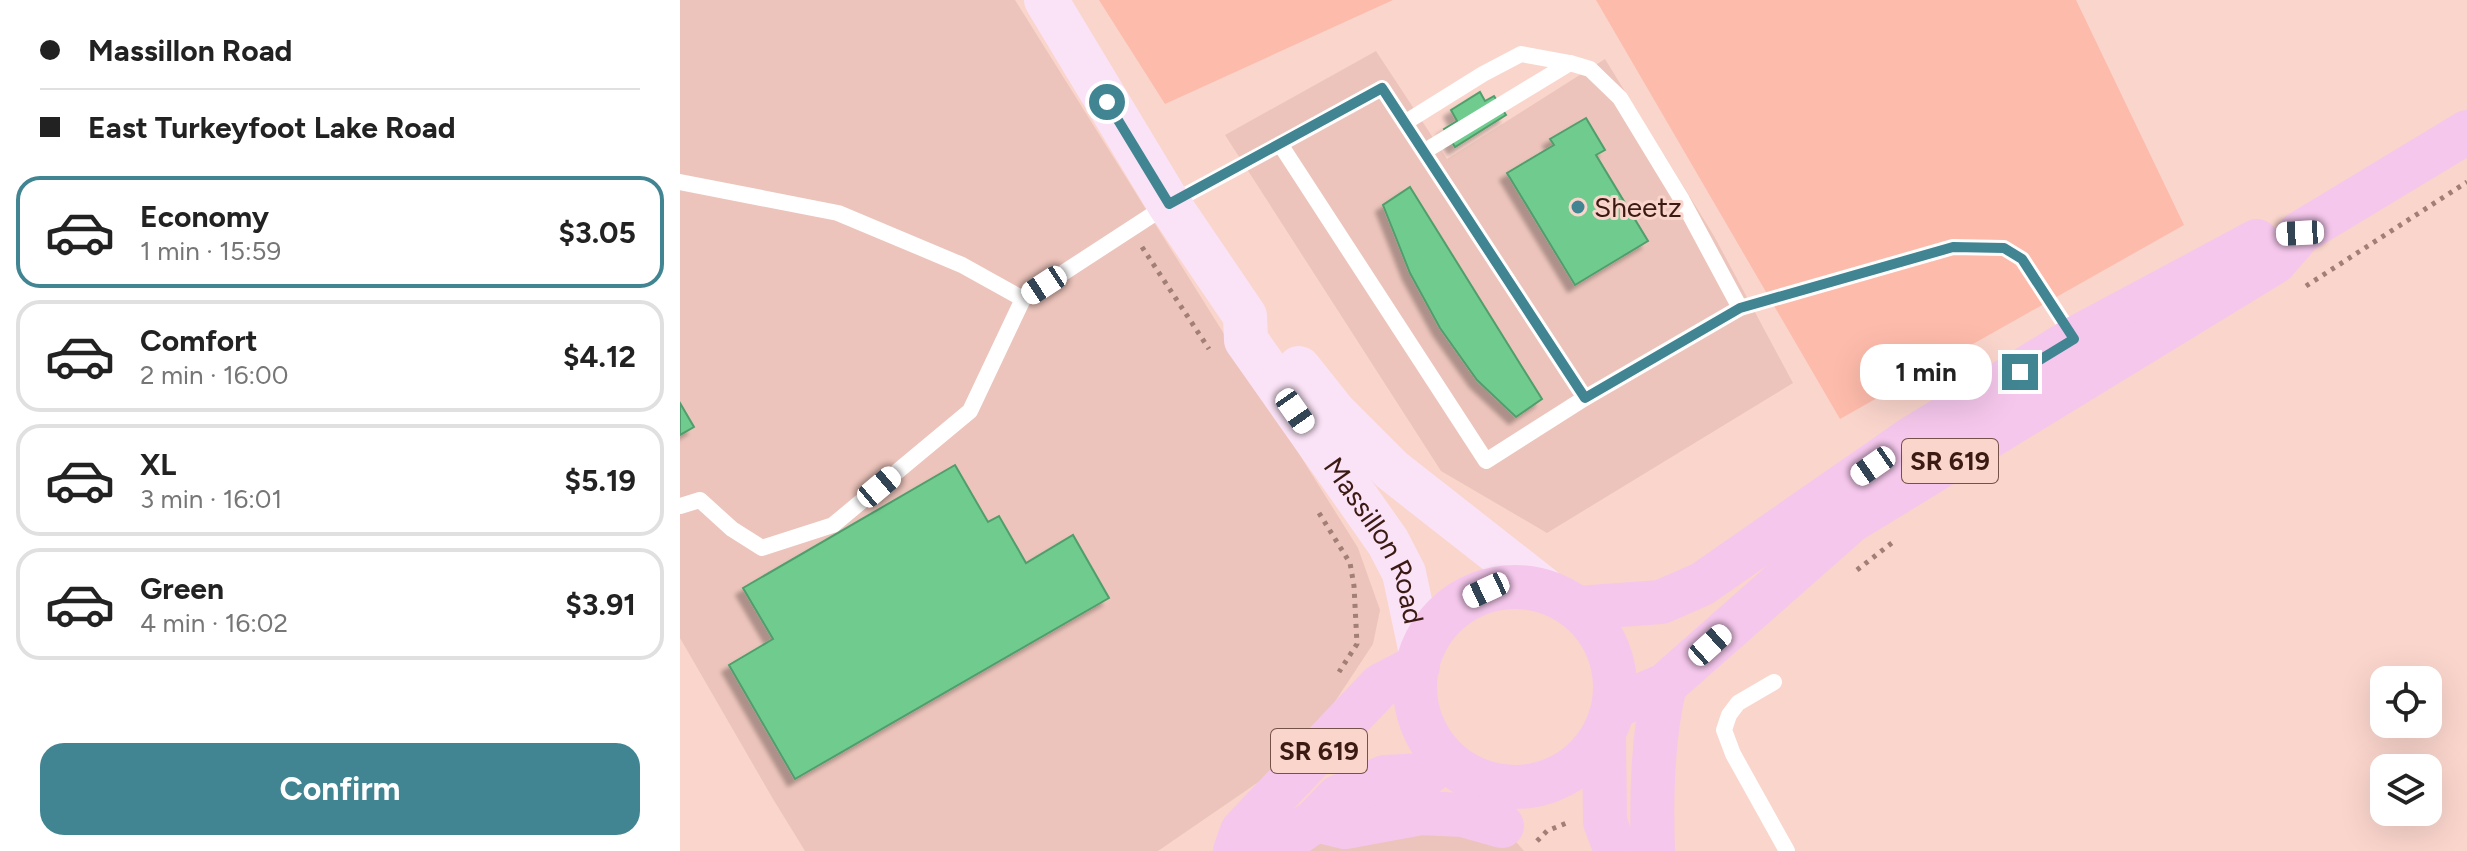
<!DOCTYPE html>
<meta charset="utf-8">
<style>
body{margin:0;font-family:Figtree,sans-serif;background:#f2f2f2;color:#222;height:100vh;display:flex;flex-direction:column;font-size:30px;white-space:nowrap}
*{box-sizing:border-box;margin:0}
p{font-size:26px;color:#767676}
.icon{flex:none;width:44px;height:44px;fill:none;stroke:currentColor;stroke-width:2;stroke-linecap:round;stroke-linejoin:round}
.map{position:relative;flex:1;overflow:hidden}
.details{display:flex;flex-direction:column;background:#fff;width:680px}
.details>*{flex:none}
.guide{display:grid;align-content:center;height:176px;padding:0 40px;background:#fff}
.buttons{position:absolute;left:1690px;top:666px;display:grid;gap:16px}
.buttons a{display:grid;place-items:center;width:72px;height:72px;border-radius:16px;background:#fff;box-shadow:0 8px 32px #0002;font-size:40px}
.end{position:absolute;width:36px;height:36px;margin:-18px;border:10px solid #418593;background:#fff;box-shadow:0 0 0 4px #fff}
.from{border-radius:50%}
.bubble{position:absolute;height:56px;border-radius:24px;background:#fff;box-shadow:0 8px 32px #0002;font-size:26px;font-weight:700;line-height:56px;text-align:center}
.car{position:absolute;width:24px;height:48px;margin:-24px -12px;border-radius:10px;box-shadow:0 0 6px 2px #0007;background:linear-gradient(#fff 24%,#345 0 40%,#fff 0 76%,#345 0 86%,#fff 0)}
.guide b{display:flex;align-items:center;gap:28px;height:76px;font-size:30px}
.guide b+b{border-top:2px solid #e0e0e0}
.guide i{width:20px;height:20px;background:#222}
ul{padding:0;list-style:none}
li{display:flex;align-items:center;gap:24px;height:112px;margin:0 16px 12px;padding:0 24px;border:4px solid #e0e0e0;border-radius:24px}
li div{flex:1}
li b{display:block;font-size:30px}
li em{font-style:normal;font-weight:700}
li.on{border-color:#418593}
li>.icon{width:72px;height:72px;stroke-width:1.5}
.button{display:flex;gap:16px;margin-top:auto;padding:16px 40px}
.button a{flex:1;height:92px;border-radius:24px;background:#418593;color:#fff;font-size:32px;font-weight:700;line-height:92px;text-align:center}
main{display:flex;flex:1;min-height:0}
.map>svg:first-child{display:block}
</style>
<main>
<section class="details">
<div class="guide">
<b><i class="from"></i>Massillon Road</b>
<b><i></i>East Turkeyfoot Lake Road</b>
</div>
<ul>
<li class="on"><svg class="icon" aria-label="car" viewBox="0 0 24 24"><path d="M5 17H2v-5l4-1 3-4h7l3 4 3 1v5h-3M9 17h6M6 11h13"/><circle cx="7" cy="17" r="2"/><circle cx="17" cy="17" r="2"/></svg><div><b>Economy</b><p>1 min · 15:59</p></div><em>$3.05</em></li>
<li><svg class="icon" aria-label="car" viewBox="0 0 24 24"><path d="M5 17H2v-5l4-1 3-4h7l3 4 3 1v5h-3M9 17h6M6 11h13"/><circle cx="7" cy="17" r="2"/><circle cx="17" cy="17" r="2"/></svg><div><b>Comfort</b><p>2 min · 16:00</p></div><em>$4.12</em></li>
<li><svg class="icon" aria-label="car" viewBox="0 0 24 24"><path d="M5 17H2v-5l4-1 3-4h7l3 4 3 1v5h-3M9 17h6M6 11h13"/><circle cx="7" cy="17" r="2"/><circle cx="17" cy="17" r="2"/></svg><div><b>XL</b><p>3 min · 16:01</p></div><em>$5.19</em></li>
<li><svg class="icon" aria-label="car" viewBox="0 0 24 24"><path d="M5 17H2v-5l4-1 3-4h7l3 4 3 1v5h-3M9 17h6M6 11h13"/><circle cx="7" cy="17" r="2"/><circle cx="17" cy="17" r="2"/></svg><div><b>Green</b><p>4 min · 16:02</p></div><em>$3.91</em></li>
</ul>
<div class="button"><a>Confirm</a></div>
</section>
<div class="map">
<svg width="1787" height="851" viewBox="0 0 1787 851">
<defs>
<filter id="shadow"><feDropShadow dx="-7" dy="7" stdDeviation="2" flood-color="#0004"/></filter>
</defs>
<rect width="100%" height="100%" fill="#fad5cc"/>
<g fill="#ecc4bb">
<polygon points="0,0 335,0 678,548 700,610 693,644 621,753 478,851 125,851 93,799 0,638"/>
<polygon points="696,51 767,159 925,59 1034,236 1113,383 867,533 761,471 545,135"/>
<polygon points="636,820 822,826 844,851 591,851"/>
</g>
<g fill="#fdbbab">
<polygon points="419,0 713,0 485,104"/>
<polygon points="916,0 1396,0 1504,225 1160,419"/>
</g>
<g fill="#6fcb8e" stroke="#519e6c" stroke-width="2" filter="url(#shadow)">
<polygon points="800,92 805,101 814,96 826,115 775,147 764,129 777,121 771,110"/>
<polygon points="906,118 925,150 916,155 968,241 895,285 827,173 874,145 870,139"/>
<polygon points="730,187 862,399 836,417 797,380 760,328 730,273 703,205"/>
<polygon points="0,403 14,427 0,435"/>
<polygon points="275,465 308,522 319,516 346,563 393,535 429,598 115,779 49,665 93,639 63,588"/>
</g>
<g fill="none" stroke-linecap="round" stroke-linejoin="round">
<g stroke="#a17e76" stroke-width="5" stroke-dasharray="4 6" stroke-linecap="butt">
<polyline points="462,247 529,349"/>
<polyline points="1626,286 1787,182"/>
<polyline points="639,513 670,563 674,586 677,644 659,672"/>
<polyline points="1177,570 1213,542"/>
<polyline points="857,841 867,831 889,822"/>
</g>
<g stroke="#fff" stroke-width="16">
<polyline points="726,122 803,74 841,54 890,63 910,69 940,98 1002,200 1060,308"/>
<polyline points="600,144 702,88 905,398"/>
<polyline points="745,151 890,63"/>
<polyline points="0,182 158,213 282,265 343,299"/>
<polyline points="0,506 20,500 52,529 82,548 153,525 290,411 343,299 489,204 600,144 806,461 905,398 1060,308 1273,247 1324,248 1342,259 1393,337"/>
<polyline points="1094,682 1058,703 1049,715 1044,730 1053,754 1107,851"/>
</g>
<g stroke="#fae3f6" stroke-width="44">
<path id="s1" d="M366 0 489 204 565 316 566 340 708 542 724 573 741 653"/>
<polyline points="619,368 654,412 712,470 865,590"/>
</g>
<g stroke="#f5c7ec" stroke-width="44">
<circle cx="835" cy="687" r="100"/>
<polyline points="898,608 981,602 1022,584 1232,438 1394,339 1577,241"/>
<polyline points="934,707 985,685 1171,521 1595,262 1620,233 1787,132"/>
<polyline points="924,736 925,822 936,851"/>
<polyline points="636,820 665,827 741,813 783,815 822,826"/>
<polyline points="555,851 562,831 701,685 738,666"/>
<polyline points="591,851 636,820 658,797 705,777 745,775 765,760"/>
<path d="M973 851C971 796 972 738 985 685"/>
</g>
</g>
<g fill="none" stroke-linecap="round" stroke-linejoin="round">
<polyline stroke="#418593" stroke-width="10" points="427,102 489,204 702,88 905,398 1060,308 1273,247 1324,248 1342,259 1394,339 1340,372"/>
</g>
<circle fill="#418593" stroke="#fad5cc" stroke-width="3" cx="898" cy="207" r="8"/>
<g text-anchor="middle" stroke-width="6" stroke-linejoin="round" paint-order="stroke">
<g fill="#fad5cc" stroke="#74524a" stroke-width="2">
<rect x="1222" y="439" width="96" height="44" rx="6"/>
<rect x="591" y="729" width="96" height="44" rx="6"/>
</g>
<g font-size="26" font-weight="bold" fill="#3b1a13">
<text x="1270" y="470">SR 619</text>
<text x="639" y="760">SR 619</text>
</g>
<g font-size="28" fill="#3b1a13" stroke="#fad5cc" text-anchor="start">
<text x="914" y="217">Sheetz</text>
</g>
<g font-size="28" fill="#3b1a13" stroke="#fad5cc">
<text dy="10" stroke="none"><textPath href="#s1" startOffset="638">Massillon Road</textPath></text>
</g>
</g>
</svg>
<div class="buttons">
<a><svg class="icon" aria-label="locate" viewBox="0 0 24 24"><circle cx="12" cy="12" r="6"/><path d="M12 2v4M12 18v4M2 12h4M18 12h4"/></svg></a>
<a><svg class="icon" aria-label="layers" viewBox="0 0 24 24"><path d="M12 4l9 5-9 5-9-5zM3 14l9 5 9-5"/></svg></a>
</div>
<i class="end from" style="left:427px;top:102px"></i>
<i class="end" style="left:1340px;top:372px"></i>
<div class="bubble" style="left:1180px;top:344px;width:132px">1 min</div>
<i class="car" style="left:1620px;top:233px;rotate:267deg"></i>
<i class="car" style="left:364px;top:285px;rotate:237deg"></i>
<i class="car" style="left:615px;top:411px;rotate:145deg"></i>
<i class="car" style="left:1193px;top:466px;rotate:235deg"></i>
<i class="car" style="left:199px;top:487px;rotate:50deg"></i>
<i class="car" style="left:806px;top:590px;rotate:245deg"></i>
<i class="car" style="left:1030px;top:645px;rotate:48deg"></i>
</div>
</main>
